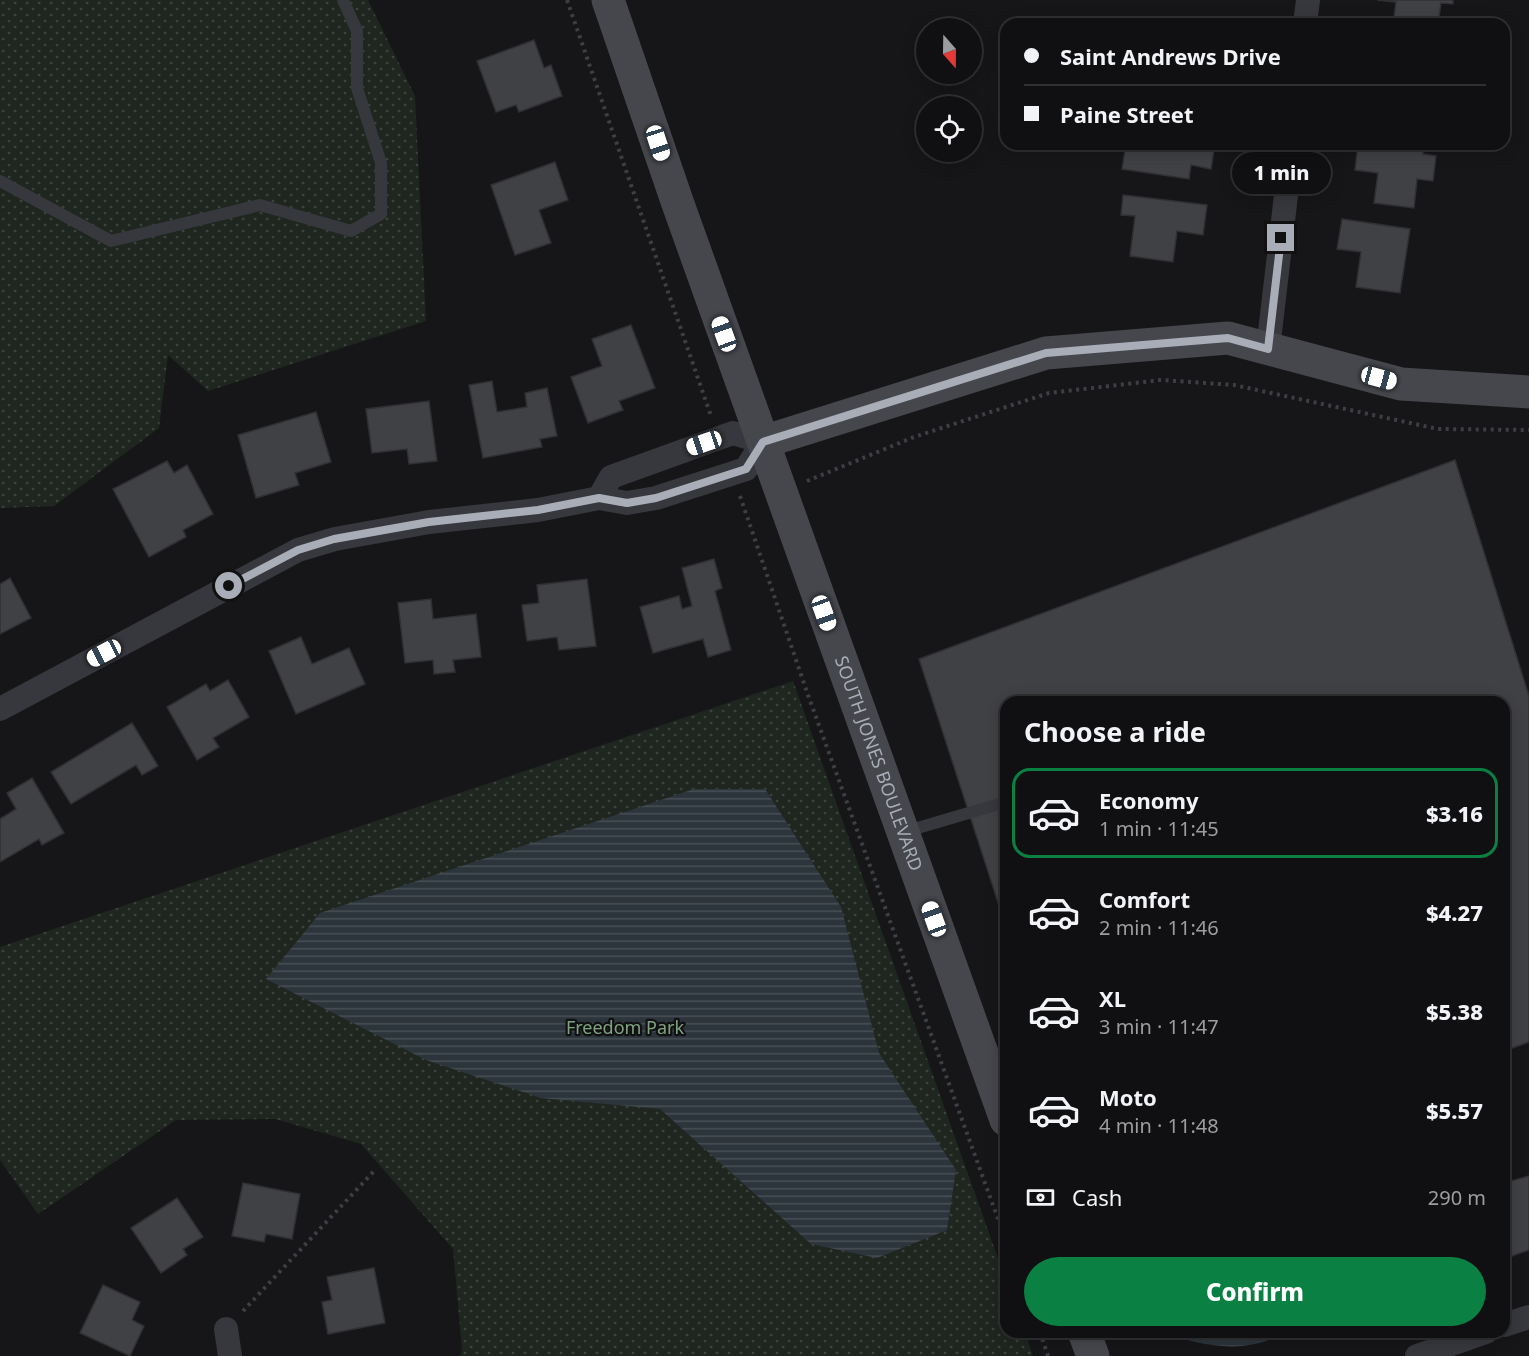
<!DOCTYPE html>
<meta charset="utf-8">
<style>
body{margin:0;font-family:"Noto Sans",sans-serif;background:#19191b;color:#f1f3f6;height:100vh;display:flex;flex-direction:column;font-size:22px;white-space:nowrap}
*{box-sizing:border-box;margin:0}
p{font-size:20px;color:#9c9d9f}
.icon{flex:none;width:33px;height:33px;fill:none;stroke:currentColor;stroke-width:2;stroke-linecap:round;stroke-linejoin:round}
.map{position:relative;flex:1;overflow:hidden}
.panel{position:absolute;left:1000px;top:696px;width:510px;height:642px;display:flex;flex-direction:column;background:#101012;border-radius:18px;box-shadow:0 3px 15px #0003,0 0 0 2px #303032}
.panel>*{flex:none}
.banner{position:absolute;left:1000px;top:18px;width:510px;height:132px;border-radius:18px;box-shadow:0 3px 15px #0003,0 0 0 2px #303032;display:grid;align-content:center;height:132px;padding:0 24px;background:#101012}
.needle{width:39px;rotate:160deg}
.tools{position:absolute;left:916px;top:18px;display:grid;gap:12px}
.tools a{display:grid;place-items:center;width:66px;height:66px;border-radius:50%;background:#101012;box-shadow:0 3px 15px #0003,0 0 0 2px #303032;font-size:30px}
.end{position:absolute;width:27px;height:27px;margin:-14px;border:8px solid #a8adb8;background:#111;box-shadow:0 0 0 3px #111}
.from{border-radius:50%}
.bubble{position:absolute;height:42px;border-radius:21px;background:#101012;box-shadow:0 3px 15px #0003,0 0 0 2px #303032;font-size:20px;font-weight:800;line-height:42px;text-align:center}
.car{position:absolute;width:18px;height:36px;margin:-18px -9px;border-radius:8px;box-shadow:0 0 4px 2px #0007;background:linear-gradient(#fff 24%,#345 0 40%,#fff 0 76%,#345 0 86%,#fff 0)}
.banner b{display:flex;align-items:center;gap:21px;height:57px;font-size:22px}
.banner b+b{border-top:2px solid #303032}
.banner i{width:15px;height:15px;background:#f1f3f6}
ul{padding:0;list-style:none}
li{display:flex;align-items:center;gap:18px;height:90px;margin:0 12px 9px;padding:0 12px;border:3px solid transparent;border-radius:18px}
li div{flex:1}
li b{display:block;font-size:22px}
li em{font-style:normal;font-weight:800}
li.active{border-color:#0b8043}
li>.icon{width:54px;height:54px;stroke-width:1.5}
h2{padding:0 24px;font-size:27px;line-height:72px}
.pay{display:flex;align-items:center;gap:15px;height:66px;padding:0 24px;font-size:22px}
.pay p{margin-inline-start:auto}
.button{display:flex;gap:12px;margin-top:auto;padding:12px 24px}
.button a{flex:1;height:69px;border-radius:36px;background:#0b8043;color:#fff;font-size:24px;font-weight:800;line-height:69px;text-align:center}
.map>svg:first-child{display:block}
</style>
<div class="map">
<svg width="1529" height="1356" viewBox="0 0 1529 1356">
<defs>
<pattern id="green-dots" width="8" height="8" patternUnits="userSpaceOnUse" patternTransform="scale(1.5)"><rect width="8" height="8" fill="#1e261f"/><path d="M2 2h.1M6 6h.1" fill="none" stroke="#3c433d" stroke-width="1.8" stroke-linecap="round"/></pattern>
<pattern id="water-rules" width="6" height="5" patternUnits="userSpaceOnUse" patternTransform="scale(1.5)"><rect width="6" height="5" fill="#2c353c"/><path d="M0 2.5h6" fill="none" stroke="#485056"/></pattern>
</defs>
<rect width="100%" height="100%" fill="#161618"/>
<g fill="url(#green-dots)">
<polygon points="0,0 368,0 415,96 426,321 208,391 168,355 159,428 54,506 0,508"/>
<polygon points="793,681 1006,1281 1006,1332 1025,1332 1033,1356 460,1356 462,1349 453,1249 361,1144 275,1119 176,1120 38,1214 0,1160 0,947"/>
</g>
<g fill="url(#water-rules)">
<polygon points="694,789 765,789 841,907 879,1053 956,1170 947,1230 877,1258 811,1244 660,1109 541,1098 426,1060 266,979 320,913"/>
<path d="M1164 1332H1285C1249 1355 1201 1347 1164 1332Z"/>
</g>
<g fill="#404145" stroke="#303034" stroke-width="1.5">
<polygon points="1377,0 1453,0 1453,4 1441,3 1438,24 1393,24 1396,2"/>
<polygon points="534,40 544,68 551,65 562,96 519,112 516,105 496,112 477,61"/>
<polygon points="1126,144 1215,144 1211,169 1191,165 1189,179 1122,169"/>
<polygon points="1358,144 1424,144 1423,154 1436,156 1433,181 1417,179 1414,208 1374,203 1378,173 1355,170"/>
<polygon points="555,162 568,200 539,210 551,243 515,255 491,185"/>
<polygon points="1123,195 1207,205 1203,235 1177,231 1173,262 1130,256 1135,216 1121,215"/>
<polygon points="1342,219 1410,229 1400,293 1356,287 1361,252 1337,249"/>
<polygon points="631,325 655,388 619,401 623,410 588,423 571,377 602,366 592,339"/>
<polygon points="492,381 497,412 527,407 525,393 547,388 557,436 540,439 542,447 483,458 469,385"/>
<polygon points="429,401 437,461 409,464 407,449 372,453 366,409"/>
<polygon points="316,412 331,462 295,473 299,485 256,498 238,435"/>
<polygon points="1455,460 1529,696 1529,1042 1504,1051 1504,702 1006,702 1006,927 919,659"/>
<polygon points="167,461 174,473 187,465 213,514 183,530 186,537 149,557 113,489"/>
<polygon points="714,559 722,588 715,591 731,650 708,657 703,639 653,653 640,607 679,596 682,609 692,606 682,568"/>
<polygon points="10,578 31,618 0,634 0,584"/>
<polygon points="587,579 596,646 559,650 557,637 527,641 522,605 539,603 537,585"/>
<polygon points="431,599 433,619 476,614 481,657 453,660 455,672 434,674 433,660 405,663 398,603"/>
<polygon points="301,637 312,664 349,648 365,684 296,714 269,651"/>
<polygon points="228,680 249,717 213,738 219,747 197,760 167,707 206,684 210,691"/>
<polygon points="132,723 158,766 142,775 136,765 71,804 51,772"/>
<polygon points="32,778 64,833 42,845 39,839 0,862 0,819 16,809 7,793"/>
<polygon points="1529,1176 1529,1250 1512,1256 1504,1235 1504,1183"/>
<polygon points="243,1183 300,1194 292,1239 266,1234 264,1242 232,1236"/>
<polygon points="177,1198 203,1237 183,1249 187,1255 161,1273 131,1228"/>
<polygon points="374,1268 385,1323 328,1334 322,1302 332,1300 327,1277"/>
<polygon points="103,1285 140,1302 132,1320 144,1326 130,1356 80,1333"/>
</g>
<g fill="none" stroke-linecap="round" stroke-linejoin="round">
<g stroke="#3d3f44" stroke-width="4" stroke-dasharray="3 4.5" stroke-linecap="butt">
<polyline points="567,0 711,416"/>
<polyline points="807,481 914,437 1049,393 1161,380 1234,385 1438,429 1529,430"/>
<polyline points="740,496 808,695 1006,1241"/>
<polyline points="243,1311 375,1170"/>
<polyline points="1040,1332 1048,1356"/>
</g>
<g stroke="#37383d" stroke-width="12">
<polyline points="0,181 111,241 260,205 351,231 381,214 381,163 357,88 357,31 343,0"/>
<polyline points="904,832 1006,802"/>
</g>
<g stroke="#37383d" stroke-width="24">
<polyline points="1305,24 1308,0"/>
<polyline points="1268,349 1292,144"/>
<polyline points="0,709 298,550 335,539 429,522 538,510 599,498 627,503 656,498 746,469 763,442 733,433 719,438 611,477 599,498"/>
<polyline points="1504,1325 1529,1317"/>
<polyline points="226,1329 230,1356"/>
<polyline points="1417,1356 1486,1332"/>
</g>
<g stroke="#45474d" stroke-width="33">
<path id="s1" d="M608 0 678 204 1006 1120"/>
<polyline points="763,442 1046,353 1228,338 1401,384 1529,392"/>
<polyline points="1084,1332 1093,1356"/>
</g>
</g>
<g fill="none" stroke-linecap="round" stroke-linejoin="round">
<polyline stroke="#a8adb8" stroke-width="8" points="229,586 298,550 334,539 429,522 538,510 599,498 627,503 656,498 746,469 763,442 1046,353 1228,338 1268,349 1281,238"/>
</g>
<g text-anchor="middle" stroke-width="4.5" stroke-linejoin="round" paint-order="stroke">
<g font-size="18" fill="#a8adb8" stroke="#111113">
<text dy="6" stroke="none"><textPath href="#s1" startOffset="810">SOUTH JONES BOULEVARD</textPath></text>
</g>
<g font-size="18" fill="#7fa381" stroke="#111113">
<text x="625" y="1034">Freedom Park</text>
</g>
</g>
</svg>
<div class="tools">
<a><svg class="needle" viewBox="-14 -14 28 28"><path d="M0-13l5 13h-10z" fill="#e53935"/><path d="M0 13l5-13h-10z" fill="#9c9d9f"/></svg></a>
<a><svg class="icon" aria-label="locate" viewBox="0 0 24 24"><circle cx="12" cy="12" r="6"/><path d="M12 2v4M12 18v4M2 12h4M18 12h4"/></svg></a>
</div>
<i class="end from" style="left:229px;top:586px"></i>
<i class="end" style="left:1281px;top:238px"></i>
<div class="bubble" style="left:1232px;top:152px;width:99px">1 min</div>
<i class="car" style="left:658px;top:143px;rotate:162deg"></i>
<i class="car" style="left:724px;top:334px;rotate:340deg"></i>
<i class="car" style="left:1379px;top:378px;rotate:105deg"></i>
<i class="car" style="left:704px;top:443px;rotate:251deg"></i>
<i class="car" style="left:824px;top:613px;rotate:160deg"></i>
<i class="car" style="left:104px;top:653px;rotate:242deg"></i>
<i class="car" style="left:934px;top:919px;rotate:340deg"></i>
<div class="banner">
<b><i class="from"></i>Saint Andrews Drive</b>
<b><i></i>Paine Street</b>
</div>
<section class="panel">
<h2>Choose a ride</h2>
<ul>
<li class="active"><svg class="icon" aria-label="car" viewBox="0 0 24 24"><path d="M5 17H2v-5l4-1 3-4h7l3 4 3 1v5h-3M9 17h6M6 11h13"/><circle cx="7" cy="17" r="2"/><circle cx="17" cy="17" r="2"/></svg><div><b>Economy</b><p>1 min · 11:45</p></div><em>$3.16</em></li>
<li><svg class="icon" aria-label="car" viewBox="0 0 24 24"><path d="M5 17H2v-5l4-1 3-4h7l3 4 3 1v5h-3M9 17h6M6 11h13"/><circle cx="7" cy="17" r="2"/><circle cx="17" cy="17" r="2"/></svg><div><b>Comfort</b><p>2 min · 11:46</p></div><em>$4.27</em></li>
<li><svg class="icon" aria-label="car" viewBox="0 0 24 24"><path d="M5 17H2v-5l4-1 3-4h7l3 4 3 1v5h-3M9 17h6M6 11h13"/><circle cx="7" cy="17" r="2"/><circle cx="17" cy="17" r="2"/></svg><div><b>XL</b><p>3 min · 11:47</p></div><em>$5.38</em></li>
<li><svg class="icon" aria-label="car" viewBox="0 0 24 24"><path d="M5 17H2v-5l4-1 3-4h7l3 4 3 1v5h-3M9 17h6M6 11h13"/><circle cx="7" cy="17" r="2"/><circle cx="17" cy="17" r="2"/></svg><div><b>Moto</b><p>4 min · 11:48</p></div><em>$5.57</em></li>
</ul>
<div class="pay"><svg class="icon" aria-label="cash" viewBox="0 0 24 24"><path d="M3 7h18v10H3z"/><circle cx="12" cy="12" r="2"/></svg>Cash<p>290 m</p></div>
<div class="button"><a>Confirm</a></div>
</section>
</div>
